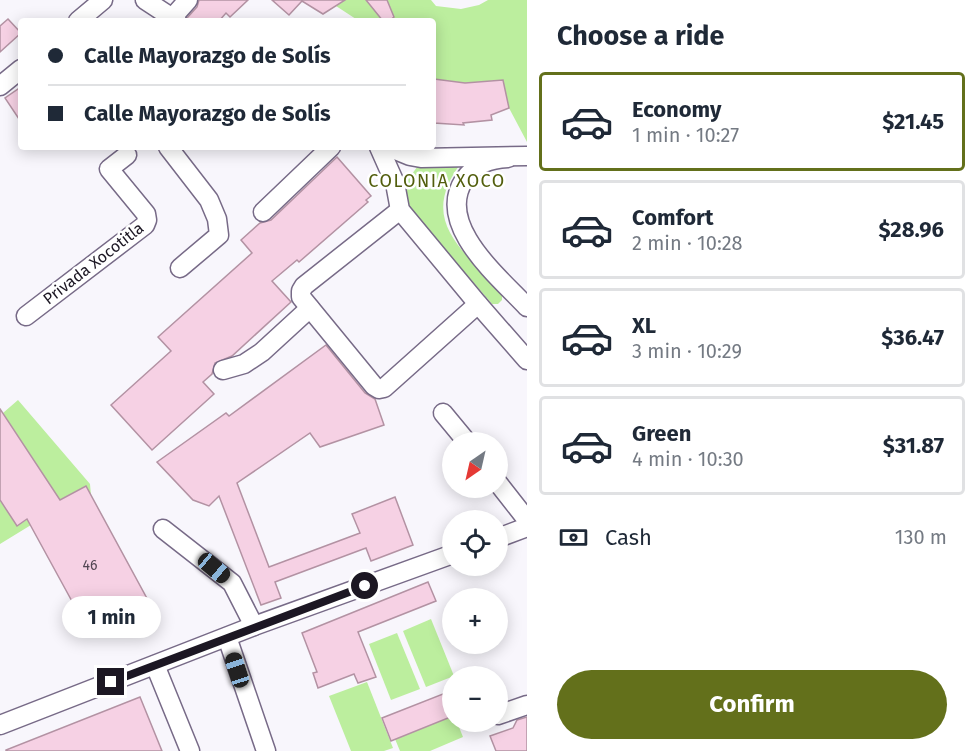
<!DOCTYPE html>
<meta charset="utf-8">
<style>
body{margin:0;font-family:"Fira Sans",sans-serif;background:#f2f2f3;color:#1f2937;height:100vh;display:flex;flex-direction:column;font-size:22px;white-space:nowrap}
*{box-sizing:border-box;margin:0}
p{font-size:20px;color:#747a83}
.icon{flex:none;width:33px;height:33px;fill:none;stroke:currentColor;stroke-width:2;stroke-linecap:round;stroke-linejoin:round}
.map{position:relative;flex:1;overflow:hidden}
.side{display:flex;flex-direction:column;background:#fff;width:450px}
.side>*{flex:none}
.banner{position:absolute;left:18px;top:18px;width:418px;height:132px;border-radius:6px;box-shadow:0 3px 15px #0003;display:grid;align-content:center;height:132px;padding:0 30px;background:#fff}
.needle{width:39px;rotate:214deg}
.fabs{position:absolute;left:442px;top:432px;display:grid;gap:12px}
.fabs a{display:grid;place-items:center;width:66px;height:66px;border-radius:50%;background:#fff;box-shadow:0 3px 15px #0003;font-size:30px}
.end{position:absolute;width:27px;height:27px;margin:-14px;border:8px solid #1c1723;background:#fff;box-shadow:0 0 0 3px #fff}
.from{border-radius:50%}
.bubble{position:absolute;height:42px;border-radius:21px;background:#fff;box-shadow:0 3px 15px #0003;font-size:20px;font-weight:700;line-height:42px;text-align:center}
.car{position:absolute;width:18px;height:36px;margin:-18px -9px;border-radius:8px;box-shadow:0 0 4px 2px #0007;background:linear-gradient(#222 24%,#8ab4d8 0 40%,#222 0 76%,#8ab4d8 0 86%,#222 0)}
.banner b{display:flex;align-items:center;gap:21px;height:57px;font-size:22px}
.banner b+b{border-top:2px solid #e0e1e3}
.banner i{width:15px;height:15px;background:#1f2937}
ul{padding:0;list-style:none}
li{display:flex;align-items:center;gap:18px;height:99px;margin:0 12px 9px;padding:0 18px;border:3px solid #e0e1e3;border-radius:6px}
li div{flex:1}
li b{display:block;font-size:22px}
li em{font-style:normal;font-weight:700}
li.current{border-color:#63701b}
li>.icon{width:54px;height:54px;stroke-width:1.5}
h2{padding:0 30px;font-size:27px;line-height:72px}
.pay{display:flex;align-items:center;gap:15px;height:66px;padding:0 30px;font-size:22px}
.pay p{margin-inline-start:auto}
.primary-button{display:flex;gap:12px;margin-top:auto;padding:12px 30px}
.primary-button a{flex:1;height:69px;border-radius:36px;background:#63701b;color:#fff;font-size:24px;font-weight:700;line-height:69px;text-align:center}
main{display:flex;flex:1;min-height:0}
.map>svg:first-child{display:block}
</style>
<main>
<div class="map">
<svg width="527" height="751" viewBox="0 0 527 751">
<rect width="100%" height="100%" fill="#f8f6fc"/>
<g fill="#bcee9e">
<polygon points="342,0 431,0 436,6 461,9 479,5 488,0 527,0 527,142 509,108 503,80 465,83 434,79 434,21 359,21 336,6"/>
<path d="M464 159C415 221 463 248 502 294V300L498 304H492L403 201 408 179 421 162Z"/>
<polygon points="18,400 90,484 91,495 86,486 61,499 31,525 0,544 0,500 17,526 59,499 3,413"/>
<polygon points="431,619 454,676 426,687 403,631"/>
<polygon points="397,633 420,689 391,700 369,644"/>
<polygon points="367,682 393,748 384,751 351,751 329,696"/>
<polygon points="453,716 453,722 457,722 463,737 430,751 400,751 395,739"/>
</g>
<g fill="#f6d1e4" stroke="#b392a3" stroke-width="1.5">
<polygon points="199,0 248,0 230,17 226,13 219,21 191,21 187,18 197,7"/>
<polygon points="272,0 345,0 323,14 302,1 289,15"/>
<polygon points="366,0 387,0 394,17 389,21 383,21"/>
<polygon points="8,19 21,33 0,52 0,26"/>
<polygon points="434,79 465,83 503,80 509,108 491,115 492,120 463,123 464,125 434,123"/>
<polygon points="21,87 21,122 5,98"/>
<polygon points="337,157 371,196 366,200 368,202 299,262 297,260 272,281 291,302 232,356 215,363 212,374 203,382 214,394 152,450 111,405 171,351 158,337 252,253 241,240 260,223 271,220"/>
<polygon points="326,345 365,393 375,399 384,425 320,447 310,433 237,483 269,567 360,533 352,514 395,497 413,545 371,561 366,548 275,582 281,598 261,605 219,496 209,506 193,500 157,462 226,413 229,416"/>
<polygon points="0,409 60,500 86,486 150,604 91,636 27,519 17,526 0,500"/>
<polygon points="428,582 436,601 358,632 376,677 358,683 354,674 318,688 313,673 317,672 302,633"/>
<polygon points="453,690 453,716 391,741 382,718"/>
<polygon points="140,697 162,751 6,751 6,750"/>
<polygon points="527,717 527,751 496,751 490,736 513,728 517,720"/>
</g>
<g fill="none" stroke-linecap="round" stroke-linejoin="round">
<defs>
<g id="minor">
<polyline points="145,0 177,21"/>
<polyline points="172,18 188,0"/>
<polyline points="78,21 103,0"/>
<polyline points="0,86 21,69"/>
<polyline points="168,147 209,200 217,219 219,235 180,268"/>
<polyline points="379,147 395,183 400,210 478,304 527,360"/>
<polyline points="388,147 410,156 421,158 527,156"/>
<path d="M508 158C489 159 475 164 464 180 435 225 499 277 527 307"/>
<polyline points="400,210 304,286 301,291 301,297 374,386 379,389 384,388 478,304"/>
<polyline points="263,212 331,147"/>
<polyline points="26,316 145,225 147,220 146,214 109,169 127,155"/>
<polyline points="223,370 244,364 262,352 310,308"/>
<polyline points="443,413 467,442"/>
<polyline points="498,483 527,520"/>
<polyline points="163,529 232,583 254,626"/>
<polyline points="498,538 527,527"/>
<polyline points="227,637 266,751"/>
<polyline points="155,665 190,751"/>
<polyline points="498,715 527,705"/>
<polyline points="0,725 254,626 453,554"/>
</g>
</defs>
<use href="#minor" stroke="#776a87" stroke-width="21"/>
<use href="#minor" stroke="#fff" stroke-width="18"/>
</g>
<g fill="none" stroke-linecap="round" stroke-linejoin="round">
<polyline stroke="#1c1723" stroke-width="8" points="111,682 365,586"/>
</g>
<g text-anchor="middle" stroke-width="5" stroke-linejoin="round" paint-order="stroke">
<g font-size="14" fill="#524653">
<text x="90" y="570">46</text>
</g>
<g font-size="16" fill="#1c1723" stroke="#fff">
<text transform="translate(93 263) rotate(-38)" y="6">Privada Xocotitla</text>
</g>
<g font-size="18" letter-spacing="1.5" fill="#525e0d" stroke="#fff">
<text x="437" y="187">COLONIA XOCO</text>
</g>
</g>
</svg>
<div class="fabs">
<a><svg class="needle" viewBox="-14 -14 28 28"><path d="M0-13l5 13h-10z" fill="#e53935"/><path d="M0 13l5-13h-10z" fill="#747a83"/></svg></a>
<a><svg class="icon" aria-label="locate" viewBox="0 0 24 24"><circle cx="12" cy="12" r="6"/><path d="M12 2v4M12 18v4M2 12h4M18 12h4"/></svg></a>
<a>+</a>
<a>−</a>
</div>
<i class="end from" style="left:365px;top:586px"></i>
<i class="end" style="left:111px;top:682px"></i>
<div class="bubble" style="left:62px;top:596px;width:99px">1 min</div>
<i class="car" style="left:214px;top:568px;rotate:130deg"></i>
<i class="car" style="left:237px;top:670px;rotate:342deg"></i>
<div class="banner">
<b><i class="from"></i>Calle Mayorazgo de Solís</b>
<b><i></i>Calle Mayorazgo de Solís</b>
</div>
</div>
<section class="side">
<h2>Choose a ride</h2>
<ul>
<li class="current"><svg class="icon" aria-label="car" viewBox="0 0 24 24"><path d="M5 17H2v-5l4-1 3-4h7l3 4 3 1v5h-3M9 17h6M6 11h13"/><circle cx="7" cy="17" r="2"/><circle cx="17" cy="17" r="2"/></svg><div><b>Economy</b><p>1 min · 10:27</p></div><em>$21.45</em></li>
<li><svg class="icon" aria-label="car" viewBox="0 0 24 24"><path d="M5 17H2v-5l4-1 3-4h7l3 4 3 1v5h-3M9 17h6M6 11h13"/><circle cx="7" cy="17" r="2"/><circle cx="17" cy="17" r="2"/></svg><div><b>Comfort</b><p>2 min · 10:28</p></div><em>$28.96</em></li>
<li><svg class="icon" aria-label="car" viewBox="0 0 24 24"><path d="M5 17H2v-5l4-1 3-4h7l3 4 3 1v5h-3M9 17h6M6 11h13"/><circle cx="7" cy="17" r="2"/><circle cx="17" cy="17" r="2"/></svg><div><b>XL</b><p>3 min · 10:29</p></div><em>$36.47</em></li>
<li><svg class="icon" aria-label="car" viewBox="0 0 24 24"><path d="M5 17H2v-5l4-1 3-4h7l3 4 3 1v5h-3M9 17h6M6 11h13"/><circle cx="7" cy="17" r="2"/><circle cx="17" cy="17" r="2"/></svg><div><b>Green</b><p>4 min · 10:30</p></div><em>$31.87</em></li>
</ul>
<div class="pay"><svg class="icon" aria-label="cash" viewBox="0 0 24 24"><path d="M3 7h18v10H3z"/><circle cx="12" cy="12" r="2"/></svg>Cash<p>130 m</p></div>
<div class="primary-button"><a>Confirm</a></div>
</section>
</main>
